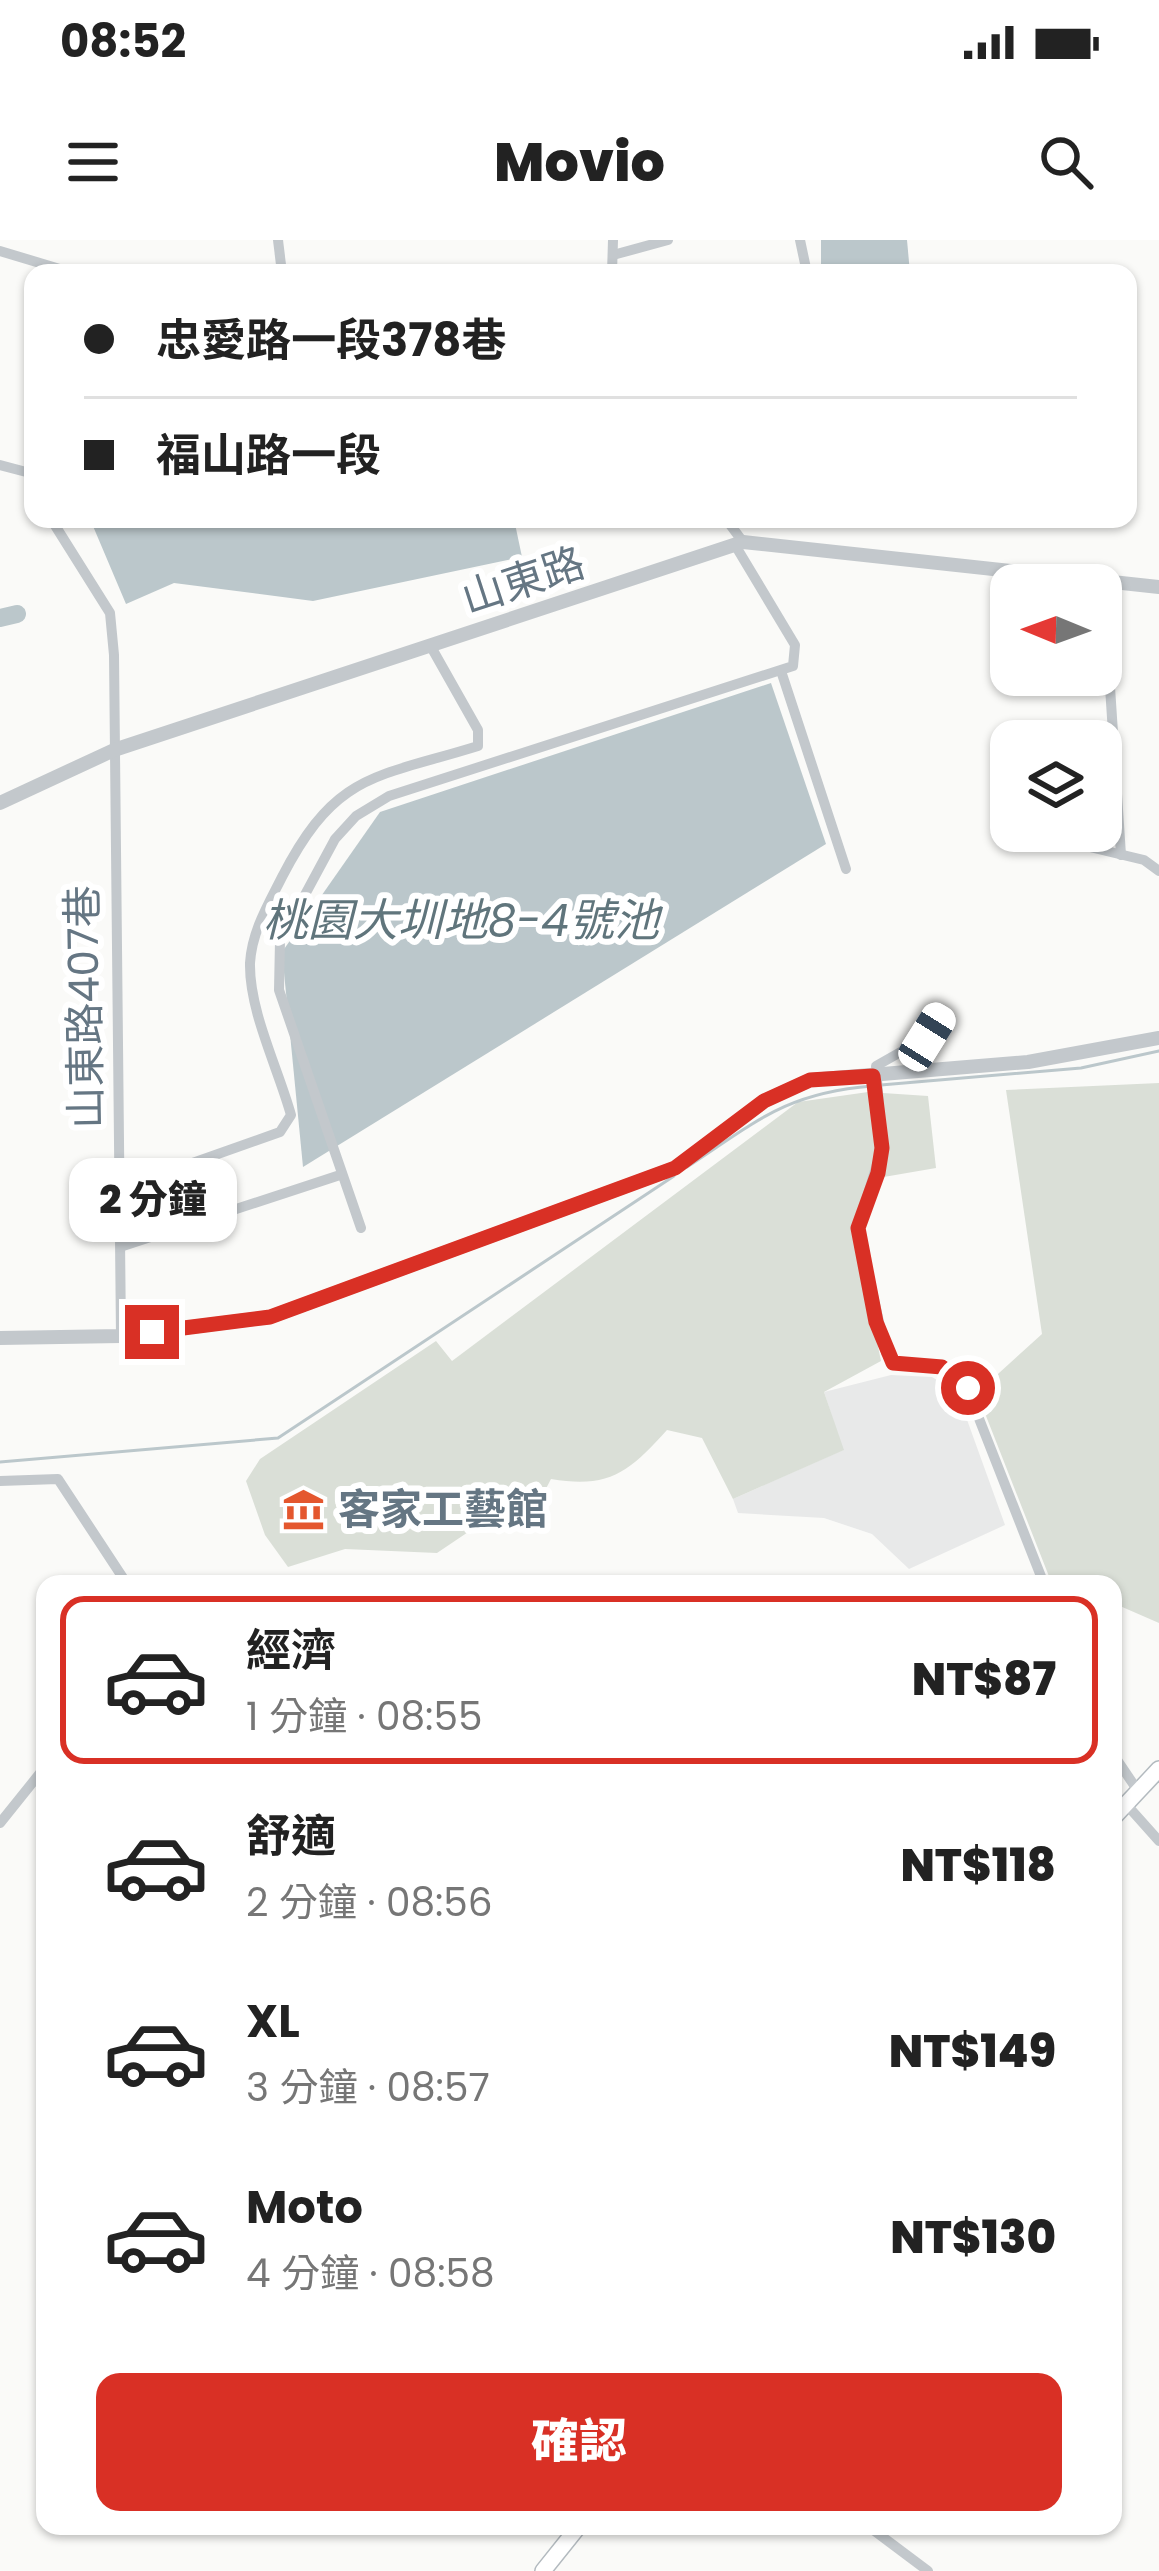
<!DOCTYPE html>
<html lang="zh-TW">
<meta charset="utf-8">
<style>
body{margin:0;font-family:Poppins,"Noto Sans TC",sans-serif;background:#f6f6f6;color:#222;height:100vh;display:flex;flex-direction:column;font-size:45px;white-space:nowrap}
*{box-sizing:border-box;margin:0}
p{font-size:39px;color:#767676}
.icon{flex:none;width:66px;height:66px;fill:none;stroke:currentColor;stroke-width:2;stroke-linecap:round;stroke-linejoin:round}
.map{position:relative;flex:1;overflow:hidden}
.side{position:absolute;left:36px;top:1335px;width:1086px;height:960px;display:flex;flex-direction:column;background:#fff;border-radius:24px;box-shadow:0 3px 9px #0004}
.side>*{flex:none}
.top-card{position:absolute;left:24px;top:24px;width:1113px;height:264px;border-radius:24px;box-shadow:0 3px 9px #0004;display:grid;align-content:center;height:264px;padding:0 60px;background:#fff}
.needle{width:78px;rotate:271deg}
.buttons{position:absolute;left:990px;top:324px;display:grid;gap:24px}
.buttons a{display:grid;place-items:center;width:132px;height:132px;border-radius:24px;background:#fff;box-shadow:0 3px 9px #0004;font-size:60px}
.end{position:absolute;width:54px;height:54px;margin:-27px;border:15px solid #d93025;background:#fff;box-shadow:0 0 0 6px #fff}
.from{border-radius:50%}
.bubble{position:absolute;height:84px;border-radius:24px;background:#fff;box-shadow:0 3px 9px #0004;font-size:39px;font-weight:800;line-height:84px;text-align:center}
.car{position:absolute;width:36px;height:72px;margin:-36px -18px;border-radius:15px;box-shadow:0 0 9px 3px #0007;background:linear-gradient(#fff 24%,#345 0 40%,#fff 0 76%,#345 0 86%,#fff 0)}
.top-card b{display:flex;align-items:center;gap:42px;height:114px;font-size:45px}
.top-card b+b{border-top:3px solid #e0e0e0}
.top-card i{width:30px;height:30px;background:#222}
ul{padding:21px 0 0;list-style:none}
li{display:flex;align-items:center;gap:36px;height:168px;margin:0 24px 18px;padding:0 36px;border:6px solid transparent;border-radius:24px}
li div{flex:1}
li b{display:block;font-size:45px}
li em{font-style:normal;font-weight:800}
li.on{border-color:#d93025}
li>.icon{width:108px;height:108px;stroke-width:1.5}
.primary-button{display:flex;gap:24px;margin-top:auto;padding:24px 60px}
.primary-button a{flex:1;height:138px;border-radius:24px;background:#d93025;color:#fff;font-size:48px;font-weight:800;line-height:138px;text-align:center}
.status{display:flex;justify-content:space-between;align-items:center;height:84px;padding:0 60px;background:#fff;direction:ltr}
.status svg{height:33px;fill:currentColor}
header{display:flex;justify-content:space-between;align-items:center;height:156px;padding:0 60px;background:#fff;font-size:54px;font-weight:800}
.map>svg:first-child{display:block}
</style>
<div class="status"><b>08:52</b><svg viewBox="0 0 49 12"><path d="M0 12V9h3v3zM5 12V6h3v6zM10 12V3h3v9zM15 12V0h3v12zM26 1h20v11H26zM47 4h2v5h-2z"/></svg></div>
<header><svg class="icon" aria-label="menu" viewBox="0 0 24 24"><path d="M4 6h16M4 12h16M4 18h16"/></svg>Movio<svg class="icon" aria-label="search" viewBox="0 0 24 24"><circle cx="10" cy="10" r="6"/><path d="M15 15l6 6"/></svg></header>
<div class="map">
<svg width="1159" height="2331" viewBox="0 0 1159 2331">
<rect width="100%" height="100%" fill="#fafaf8"/>
<polygon fill="#e8e9e9" points="891,1135 932,1137 957,1152 1005,1285 909,1329 872,1294 824,1278 738,1273 733,1259 843,1210 824,1152"/>
<g fill="#dadfd7">
<polygon points="1159,843 1159,1383 1113,1363 1113,1344 1052,1344 977,1153 1042,1094 1006,850"/>
<path d="M868 852 928 856 936 928 872 939 853 986 881 1121 824 1152 844 1210 733 1259 702 1198 667 1190C629 1232 609 1249 551 1239L540 1260 537 1292 486 1280 437 1313 345 1309 288 1327 265 1295 246 1241 260 1219 436 1101 452 1121 798 862Z"/>
</g>
<g fill="#bbc7cb">
<polygon points="821,0 907,0 910,33 821,33"/>
<polygon points="90,279 514,279 522,317 313,361 174,343 126,364"/>
<polygon points="771,443 826,604 303,927 282,712 380,572"/>
</g>
<g fill="none" stroke-linecap="round" stroke-linejoin="round">
<g stroke="#bbc7cb" stroke-width="3">
<polyline points="881,845 1081,828 1159,811"/>
<path d="M687 927C757 881 786 853 872 846"/>
<polyline points="0,1222 278,1198 674,936"/>
</g>
<polyline stroke="#bbc7cb" stroke-width="18" points="0,378 17,374"/>
<defs>
<g id="secondary">
<polyline points="1113,1578 1159,1529"/>
<polyline points="543,2331 579,2286"/>
</g>
</defs>
<use href="#secondary" stroke="#b3babf" stroke-width="18"/>
<g stroke="#c3c8cc" stroke-width="10">
<polyline points="278,0 282,33"/>
<polyline points="800,0 807,33"/>
<polyline points="0,11 73,33"/>
<polyline points="613,15 668,0"/>
<polyline points="538,33 564,33"/>
<polyline points="612,33 613,0"/>
<polyline points="0,225 30,233 33,240"/>
<polyline points="51,279 110,373 114,415 121,1096"/>
<polyline points="726,279 743,302"/>
<polyline points="1103,340 1121,615"/>
<polyline points="782,434 846,629"/>
<polyline points="1003,586 1011,588"/>
<polyline points="1023,591 1144,620 1159,631"/>
<polyline points="942,773 927,797 876,826 882,907 858,988 886,1113 893,1123 942,1127 967,1148 1044,1344"/>
<path d="M119 949 280 892 291 875C278 828 249 771 250 723 252 691 268 665 282 637 336 532 375 538 478 506V490L430 405"/>
<polyline points="361,988 279,750 280,701 335,599 356,576 389,556 793,426 795,405 735,305"/>
<polyline points="123,1006 340,935"/>
<polyline points="0,1241 58,1239 127,1344"/>
<polyline points="1113,1514 1138,1551"/>
<polyline points="1126,1564 1159,1601"/>
<polyline points="0,1583 45,1527"/>
<polyline points="868,2286 928,2331"/>
</g>
<g stroke="#c3c8cc" stroke-width="14">
<polyline points="0,563 114,510 743,302 1159,347"/>
<polyline points="0,1098 121,1096 270,1077 675,928 764,861 810,840 1028,822 1159,798"/>
</g>
<use href="#secondary" stroke="#fff" stroke-width="15"/>
</g>
<g fill="none" stroke-linecap="round" stroke-linejoin="round">
<polyline stroke="#d93025" stroke-width="15" points="152,1092 270,1077 675,928 764,861 810,840 873,836 882,908 878,933 858,988 876,1082 893,1123 942,1127 968,1148"/>
</g>
<defs>
<symbol id="museum-bare" viewBox="-9 -9 18 18"><path d="M0-6L6-3V-2H-6V-3ZM-5-1h2V3h-2ZM-1-1h2V3h-2ZM3-1h2V3H3ZM-6 4H6V6H-6Z" fill="#e4572e" stroke="#fff" stroke-width="2.5" paint-order="stroke"/></symbol>
</defs>
<g fill-rule="evenodd">
<use href="#museum-bare" x="274" y="1240" width="59" height="59"/>
</g>
<g text-anchor="middle" stroke-width="12" stroke-linejoin="round" paint-order="stroke">
<g font-size="42" fill="#657683" stroke="#fff">
<text transform="translate(523 340) rotate(-18)" y="15">山東路</text>
<text transform="translate(84 767) rotate(-91)" y="15">山東路407巷</text>
</g>
<g font-size="42" font-weight="bold" fill="#657683" stroke="#fff" text-anchor="start">
<text x="338" y="1284">客家工藝館</text>
</g>
<g font-size="45" font-style="italic" fill="#60757c" stroke="#fff">
<text x="461" y="696">桃園大圳地8-4號池</text>
</g>
</g>
</svg>
<div class="buttons">
<a><svg class="needle" viewBox="-14 -14 28 28"><path d="M0-13l5 13h-10z" fill="#e53935"/><path d="M0 13l5-13h-10z" fill="#767676"/></svg></a>
<a><svg class="icon" aria-label="layers" viewBox="0 0 24 24"><path d="M12 4l9 5-9 5-9-5zM3 14l9 5 9-5"/></svg></a>
</div>
<i class="end from" style="left:968px;top:1148px"></i>
<i class="end" style="left:152px;top:1092px"></i>
<div class="bubble" style="left:69px;top:918px;width:168px">2 分鐘</div>
<i class="car" style="left:927px;top:797px;rotate:32deg"></i>
<div class="top-card">
<b><i class="from"></i>忠愛路一段378巷</b>
<b><i></i>福山路一段</b>
</div>
<section class="side">
<ul>
<li class="on"><svg class="icon" aria-label="car" viewBox="0 0 24 24"><path d="M5 17H2v-5l4-1 3-4h7l3 4 3 1v5h-3M9 17h6M6 11h13"/><circle cx="7" cy="17" r="2"/><circle cx="17" cy="17" r="2"/></svg><div><b>經濟</b><p>1 分鐘 · 08:55</p></div><em>NT$87</em></li>
<li><svg class="icon" aria-label="car" viewBox="0 0 24 24"><path d="M5 17H2v-5l4-1 3-4h7l3 4 3 1v5h-3M9 17h6M6 11h13"/><circle cx="7" cy="17" r="2"/><circle cx="17" cy="17" r="2"/></svg><div><b>舒適</b><p>2 分鐘 · 08:56</p></div><em>NT$118</em></li>
<li><svg class="icon" aria-label="car" viewBox="0 0 24 24"><path d="M5 17H2v-5l4-1 3-4h7l3 4 3 1v5h-3M9 17h6M6 11h13"/><circle cx="7" cy="17" r="2"/><circle cx="17" cy="17" r="2"/></svg><div><b>XL</b><p>3 分鐘 · 08:57</p></div><em>NT$149</em></li>
<li><svg class="icon" aria-label="car" viewBox="0 0 24 24"><path d="M5 17H2v-5l4-1 3-4h7l3 4 3 1v5h-3M9 17h6M6 11h13"/><circle cx="7" cy="17" r="2"/><circle cx="17" cy="17" r="2"/></svg><div><b>Moto</b><p>4 分鐘 · 08:58</p></div><em>NT$130</em></li>
</ul>
<div class="primary-button"><a>確認</a></div>
</section>
</div>
